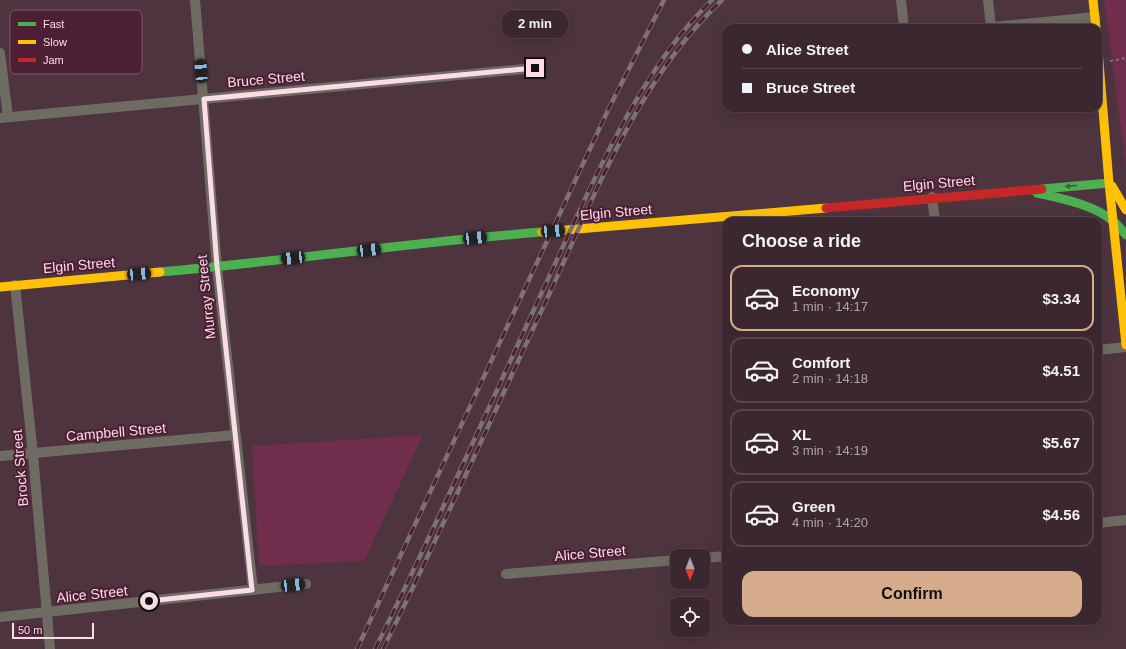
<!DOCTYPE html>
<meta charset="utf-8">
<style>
body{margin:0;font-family:Helvetica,sans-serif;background:#45333b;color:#f1f3f6;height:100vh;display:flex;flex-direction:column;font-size:15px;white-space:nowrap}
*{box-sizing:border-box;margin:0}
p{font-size:13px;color:#aba5aa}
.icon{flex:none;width:22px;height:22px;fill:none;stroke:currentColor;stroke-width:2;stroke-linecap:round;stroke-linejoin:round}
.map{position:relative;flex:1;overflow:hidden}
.details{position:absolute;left:722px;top:217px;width:380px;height:408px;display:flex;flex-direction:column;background:#3a272f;border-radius:12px;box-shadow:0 4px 16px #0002,0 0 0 1px #54444b}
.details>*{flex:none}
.guide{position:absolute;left:722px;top:24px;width:380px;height:88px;border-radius:12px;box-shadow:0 4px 16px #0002,0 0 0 1px #54444b;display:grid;align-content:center;height:88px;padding:0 20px;background:#3a272f}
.needle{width:26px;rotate:180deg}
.fabs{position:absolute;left:670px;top:549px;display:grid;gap:8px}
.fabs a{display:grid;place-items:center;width:40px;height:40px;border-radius:8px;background:#3a272f;box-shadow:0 4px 16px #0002,0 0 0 1px #54444b;font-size:20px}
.scale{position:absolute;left:12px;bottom:10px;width:82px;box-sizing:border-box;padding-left:4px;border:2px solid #fadbe6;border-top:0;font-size:11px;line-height:14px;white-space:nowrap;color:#fadbe6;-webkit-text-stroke:3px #4d1f34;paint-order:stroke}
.end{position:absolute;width:18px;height:18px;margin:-9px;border:5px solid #fadbe6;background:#111;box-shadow:0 0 0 2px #111}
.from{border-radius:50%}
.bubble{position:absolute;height:28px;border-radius:12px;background:#3a272f;box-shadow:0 4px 16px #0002,0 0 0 1px #54444b;font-size:13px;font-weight:600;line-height:28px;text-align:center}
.car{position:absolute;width:12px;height:24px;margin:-12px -6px;border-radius:5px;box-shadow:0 0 3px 1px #0007;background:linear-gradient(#222 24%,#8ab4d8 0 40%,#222 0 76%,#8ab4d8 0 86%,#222 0)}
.guide b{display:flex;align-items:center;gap:14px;height:38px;font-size:15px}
.guide b+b{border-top:1px solid #54444b}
.guide i{width:10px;height:10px;background:#f1f3f6}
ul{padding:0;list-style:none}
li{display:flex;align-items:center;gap:12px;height:66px;margin:0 8px 6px;padding:0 12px;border:2px solid #54444b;border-radius:12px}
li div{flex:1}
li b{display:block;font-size:15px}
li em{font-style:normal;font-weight:600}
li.current{border-color:#d6ab8b}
li>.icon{width:36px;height:36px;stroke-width:1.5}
h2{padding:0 20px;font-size:18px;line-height:48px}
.button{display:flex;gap:8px;margin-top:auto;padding:8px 20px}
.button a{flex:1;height:46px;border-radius:12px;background:#d6ab8b;color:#111;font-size:16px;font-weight:600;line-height:46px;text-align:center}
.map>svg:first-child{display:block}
</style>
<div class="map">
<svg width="1126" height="649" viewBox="0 0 1126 649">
<rect width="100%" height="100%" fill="#4e343f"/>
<g fill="#712d4c">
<polygon points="1104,0 1126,0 1126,167"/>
<polygon points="423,435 364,561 259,566 252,446"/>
</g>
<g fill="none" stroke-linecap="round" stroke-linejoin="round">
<polyline stroke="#7e7774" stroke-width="2" stroke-dasharray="3 3" stroke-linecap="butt" points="1110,61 1126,58"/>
<g stroke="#6e6c62" stroke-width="10">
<polyline points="195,0 217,267 253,590"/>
<polyline points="901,0 904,28"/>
<polyline points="988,0 991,27"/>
<polyline points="984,28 1095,17"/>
<polyline points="0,53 8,117"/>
<polyline points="0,118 535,68"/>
<polyline points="932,197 935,221"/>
<polyline points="15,285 33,454 50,649"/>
<polyline points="1098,350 1126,347"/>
<polyline points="0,456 235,435"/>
<polyline points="1098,523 1126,520"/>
<polyline points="703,558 726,556"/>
<polyline points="506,574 677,560"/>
<polyline points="0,617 306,584"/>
</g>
<g stroke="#4caf50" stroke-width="9">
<polyline points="1042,189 1109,183"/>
<path d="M1037 193C1063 199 1092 204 1113 221 1118 225 1122 230 1126 235"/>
<path d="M160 272C287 261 414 242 542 232"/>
</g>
<g stroke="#ffc107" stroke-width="9">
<polyline points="1093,0 1096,28"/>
<polyline points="1098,50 1109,183 1126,345"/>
<polyline points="1112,186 1126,210"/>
<polyline points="542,232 826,208"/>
<polyline points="0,287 160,272"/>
</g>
<polyline stroke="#c62828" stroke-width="9" points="826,208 1042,189"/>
<defs>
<g id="rail">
<polyline points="357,649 609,108 664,0"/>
<path d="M375 649C434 531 487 411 542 292 581 209 616 122 671 47 683 31 697 15 712 0"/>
<path d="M383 649C442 530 496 408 552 288 597 189 641 76 722 0"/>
</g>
</defs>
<use href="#rail" stroke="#7c7270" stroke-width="4.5"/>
<use href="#rail" stroke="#4d1f34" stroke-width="3" stroke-dasharray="9" stroke-linecap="butt"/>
</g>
<defs><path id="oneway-solid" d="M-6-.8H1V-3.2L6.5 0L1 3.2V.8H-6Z"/></defs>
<use fill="#4d593f" href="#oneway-solid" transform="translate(1071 186) rotate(175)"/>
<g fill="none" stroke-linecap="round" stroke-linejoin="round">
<polyline stroke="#fadbe6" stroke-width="5" points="149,601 252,590 217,266 204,99 535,68"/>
</g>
<g text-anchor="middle" stroke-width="4" stroke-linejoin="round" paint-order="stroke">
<g font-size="14" fill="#fadbe6" stroke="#4d1f34">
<text transform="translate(266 79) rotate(-5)" y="5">Bruce Street</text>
<text transform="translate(939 183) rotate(-5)" y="5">Elgin Street</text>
<text transform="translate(616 212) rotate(-5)" y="5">Elgin Street</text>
<text transform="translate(79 265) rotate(-5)" y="5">Elgin Street</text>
<text transform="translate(206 297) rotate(-96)" y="5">Murray Street</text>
<text transform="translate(116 432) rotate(-5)" y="5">Campbell Street</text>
<text transform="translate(20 468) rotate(-95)" y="5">Brock Street</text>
<text transform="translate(590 553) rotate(-5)" y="5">Alice Street</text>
<text transform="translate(92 594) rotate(-6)" y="5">Alice Street</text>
</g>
</g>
<rect x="10" y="10" width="132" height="64" rx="6" fill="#4d1f34" stroke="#815769" stroke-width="1"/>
<rect x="18" y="22" width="18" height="4" fill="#4caf50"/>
<rect x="18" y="40" width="18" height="4" fill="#ffc107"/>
<rect x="18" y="58" width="18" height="4" fill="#c62828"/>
<g font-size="11" fill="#fadbe6">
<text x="43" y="28">Fast</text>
<text x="43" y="46">Slow</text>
<text x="43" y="64">Jam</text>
</g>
</svg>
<div class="fabs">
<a><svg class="needle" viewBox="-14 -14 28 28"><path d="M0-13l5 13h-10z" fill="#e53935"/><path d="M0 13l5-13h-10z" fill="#aba5aa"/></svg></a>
<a><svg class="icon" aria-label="locate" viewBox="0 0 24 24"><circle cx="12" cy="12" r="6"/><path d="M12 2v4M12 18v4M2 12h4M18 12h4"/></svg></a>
</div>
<div class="scale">50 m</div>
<i class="end from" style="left:149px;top:601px"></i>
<i class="end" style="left:535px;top:68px"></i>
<div class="bubble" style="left:502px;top:10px;width:66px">2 min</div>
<i class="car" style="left:201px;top:71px;rotate:355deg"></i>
<i class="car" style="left:553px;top:231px;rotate:86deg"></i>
<i class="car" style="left:475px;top:238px;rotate:84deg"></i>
<i class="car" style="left:369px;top:250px;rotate:84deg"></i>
<i class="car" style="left:293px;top:258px;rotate:264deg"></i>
<i class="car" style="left:139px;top:274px;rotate:85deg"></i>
<i class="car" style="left:293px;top:585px;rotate:84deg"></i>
<div class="guide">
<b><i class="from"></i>Alice Street</b>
<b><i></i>Bruce Street</b>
</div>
<section class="details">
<h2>Choose a ride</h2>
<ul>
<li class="current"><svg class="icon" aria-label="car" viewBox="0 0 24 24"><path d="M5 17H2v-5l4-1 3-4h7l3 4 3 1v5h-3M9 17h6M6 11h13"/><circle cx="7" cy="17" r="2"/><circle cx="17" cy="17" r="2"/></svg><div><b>Economy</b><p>1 min · 14:17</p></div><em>$3.34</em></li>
<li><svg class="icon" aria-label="car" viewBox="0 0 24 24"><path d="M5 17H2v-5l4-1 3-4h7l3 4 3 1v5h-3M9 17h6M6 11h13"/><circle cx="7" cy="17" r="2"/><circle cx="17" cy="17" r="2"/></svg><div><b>Comfort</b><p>2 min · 14:18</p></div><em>$4.51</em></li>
<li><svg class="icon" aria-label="car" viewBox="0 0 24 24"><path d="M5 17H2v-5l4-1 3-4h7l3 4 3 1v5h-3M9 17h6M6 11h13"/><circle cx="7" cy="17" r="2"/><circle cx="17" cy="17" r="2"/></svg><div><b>XL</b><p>3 min · 14:19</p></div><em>$5.67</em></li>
<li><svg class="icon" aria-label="car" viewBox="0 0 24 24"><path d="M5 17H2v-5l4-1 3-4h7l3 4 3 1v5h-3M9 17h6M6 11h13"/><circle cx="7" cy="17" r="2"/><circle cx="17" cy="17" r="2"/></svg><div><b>Green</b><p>4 min · 14:20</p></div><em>$4.56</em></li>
</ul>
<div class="button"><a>Confirm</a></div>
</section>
</div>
